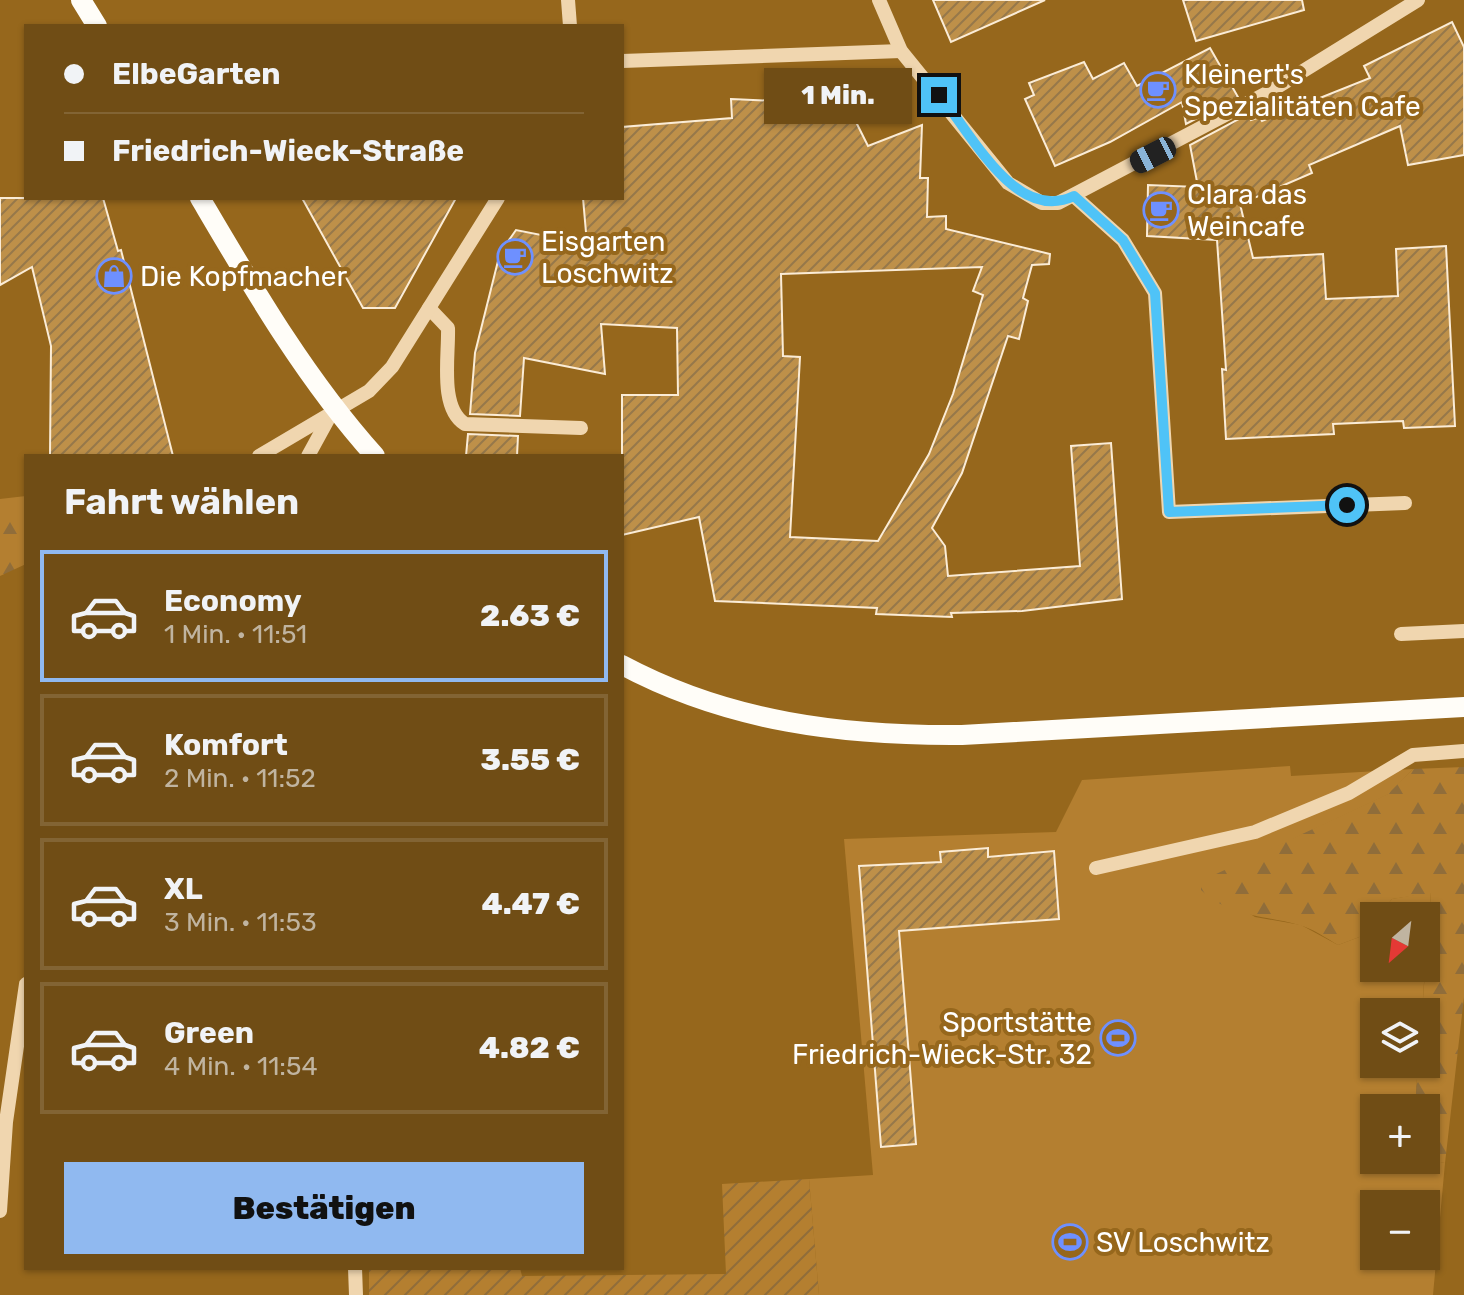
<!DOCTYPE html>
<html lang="de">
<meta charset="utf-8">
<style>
body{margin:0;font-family:Rubik,sans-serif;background:#75541e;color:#f1f3f6;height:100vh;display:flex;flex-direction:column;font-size:30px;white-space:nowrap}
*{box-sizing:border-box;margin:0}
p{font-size:26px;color:#c0b4a0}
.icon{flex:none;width:44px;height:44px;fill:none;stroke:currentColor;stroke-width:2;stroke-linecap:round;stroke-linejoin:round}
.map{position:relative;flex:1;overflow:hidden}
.details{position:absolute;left:24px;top:454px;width:600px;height:816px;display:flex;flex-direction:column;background:#704d15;border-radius:0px;box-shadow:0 2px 6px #0004}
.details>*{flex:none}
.banner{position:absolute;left:24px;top:24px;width:600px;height:176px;border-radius:0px;box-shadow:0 2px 6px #0004;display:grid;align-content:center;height:176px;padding:0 40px;background:#704d15}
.needle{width:52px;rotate:208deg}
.fabs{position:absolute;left:1360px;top:902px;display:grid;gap:16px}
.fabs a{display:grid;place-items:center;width:80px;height:80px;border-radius:0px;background:#704d15;box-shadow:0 2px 6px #0004;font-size:40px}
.end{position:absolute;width:36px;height:36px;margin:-18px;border:10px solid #4fc3f7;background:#111;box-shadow:0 0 0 4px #111}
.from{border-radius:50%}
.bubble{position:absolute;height:56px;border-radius:0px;background:#704d15;box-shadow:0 2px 6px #0004;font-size:26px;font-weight:800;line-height:56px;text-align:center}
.car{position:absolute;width:24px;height:48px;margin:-24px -12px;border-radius:10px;box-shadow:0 0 6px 2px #0007;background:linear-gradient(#222 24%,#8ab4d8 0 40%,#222 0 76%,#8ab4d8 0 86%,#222 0)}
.banner b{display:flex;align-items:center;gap:28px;height:76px;font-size:30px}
.banner b+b{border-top:2px solid #826434}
.banner i{width:20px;height:20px;background:#f1f3f6}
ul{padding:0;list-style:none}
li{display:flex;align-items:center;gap:24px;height:132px;margin:0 16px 12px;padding:0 24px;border:4px solid #826434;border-radius:0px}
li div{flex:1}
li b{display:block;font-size:30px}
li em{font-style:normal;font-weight:800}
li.selected{border-color:#90b9f0}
li>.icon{width:72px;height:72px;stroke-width:1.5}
h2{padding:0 40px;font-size:36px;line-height:96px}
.primary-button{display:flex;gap:16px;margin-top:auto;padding:16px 40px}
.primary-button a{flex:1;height:92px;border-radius:0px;background:#90b9f0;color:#111;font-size:32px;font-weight:800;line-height:92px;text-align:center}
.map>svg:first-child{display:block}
</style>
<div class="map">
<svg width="1464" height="1295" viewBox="0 0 1464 1295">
<defs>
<pattern id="forest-firs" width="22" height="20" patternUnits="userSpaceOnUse" patternTransform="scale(2)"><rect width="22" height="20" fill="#b47f30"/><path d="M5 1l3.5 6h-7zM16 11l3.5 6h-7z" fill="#906d3a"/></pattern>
<pattern id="garden-furrows" width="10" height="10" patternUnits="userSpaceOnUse" patternTransform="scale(2)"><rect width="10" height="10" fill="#b47f30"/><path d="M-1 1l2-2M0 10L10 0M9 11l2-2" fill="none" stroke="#906d3a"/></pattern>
<pattern id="building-hatch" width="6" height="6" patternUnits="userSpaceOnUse" patternTransform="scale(2)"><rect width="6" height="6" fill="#be9049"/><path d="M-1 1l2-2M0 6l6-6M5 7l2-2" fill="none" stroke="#96784a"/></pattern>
</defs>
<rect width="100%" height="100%" fill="#96671c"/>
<g fill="#b47f30" fill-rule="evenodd">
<path d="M1290 766 1291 776 1413 769 1389 794 1201 882 1255 917 1301 925 1338 945 1362 936 1374 921V968H1425L1422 1012H1374V1064H1418L1415 1108H1374V1160L1426 1159 1445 1163 1433 1295H819L809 1179 873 1175 844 839 1056 832 1082 780ZM1374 1204H1426V1256H1374Z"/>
<polygon points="1431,892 1426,958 1426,916 1378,916 1392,899"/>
</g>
<g fill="url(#forest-firs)">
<polygon points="26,496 26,564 0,576 0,499"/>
<path d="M1464 767V997L1445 1163 1426 1159V1108H1415L1418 1064H1426V1012H1422L1431 893 1392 899 1378 916H1374L1362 936 1338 945C1326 938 1312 928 1299 925 1264 915 1229 917 1201 890V881L1388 794 1413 769Z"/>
</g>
<polygon fill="url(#garden-furrows)" points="809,1179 819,1295 369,1295 369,1268 520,1268 522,1276 726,1274 722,1184"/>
<g fill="url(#building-hatch)" stroke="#fbecd6" stroke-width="2" fill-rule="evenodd">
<polygon points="933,0 1045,0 951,42"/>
<polygon points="1183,0 1302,0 1304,10 1196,41"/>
<polygon points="1452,22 1464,47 1464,155 1408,165 1400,126 1309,165 1312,173 1240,204 1253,258 1323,254 1326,299 1398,296 1396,249 1446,246 1455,426 1404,428 1403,421 1333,424 1334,434 1226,439 1222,369 1226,370 1217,240 1147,236 1148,185 1198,187 1190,145 1248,114 1251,120 1260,117 1262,121 1370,78 1364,66"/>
<polygon points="1210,48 1238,97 1186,124 1182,102 1110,142 1055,166 1025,99 1034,95 1029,83 1084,62 1093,79 1124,63 1137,86"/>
<path d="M731 99 847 104 868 146 922 125 920 178H928L927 217 946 216V229L1050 254 1049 264 1032 265 1023 298 1028 301 1019 339 1008 336 962 473 932 528 945 546 948 576 1080 566 1071 446 1111 443 1122 599 1022 611 951 613 952 617 876 614 877 608 715 601 699 517 622 535V395H678L677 328 601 324 605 374 524 358 520 416 470 414 475 353 500 253 516 230 587 244 583 198H622V127L732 118ZM982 267 973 291 983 295 953 394 929 454 878 541 790 537 800 357 783 356 781 274Z"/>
<polygon points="0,198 103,198 118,251 121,250 173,456 50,456 51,346 32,267 0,285"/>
<polygon points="302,198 456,198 395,308 363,308"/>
<polygon points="468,434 518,436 517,456 466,456"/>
<polygon points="988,848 988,857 1054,851 1059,919 899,931 916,1144 881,1147 859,866 941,862 940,852"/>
</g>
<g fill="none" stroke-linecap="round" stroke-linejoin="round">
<g stroke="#f0d6af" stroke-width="14">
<polyline points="568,0 570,26"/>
<polyline points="879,0 901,51 1008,183 1042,203 1058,203 1269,92 1418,0"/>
<polyline points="622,61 901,51"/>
<polyline points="1074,196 1123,240 1155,293 1169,512 1405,503"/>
<path d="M429 308 448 328C449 356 439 408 465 424L581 428"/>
<polyline points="259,456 369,391 392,367 498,198"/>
<polyline points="308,456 331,414"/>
<polyline points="1401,634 1464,631"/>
<polyline points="1096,868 1255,832 1349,793 1413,755 1464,751"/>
<polyline points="0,1211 6,1122 26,984"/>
<polyline points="355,1268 356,1295"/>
</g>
<g stroke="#fffdf8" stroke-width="20">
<polyline points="81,0 97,26"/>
<path d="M200 198C253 288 305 378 375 456"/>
<path d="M622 665C729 722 843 736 962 735L1464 707"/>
</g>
</g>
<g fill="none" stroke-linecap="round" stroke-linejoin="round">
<path stroke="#4fc3f7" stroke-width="10" d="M939 95C972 133 1015 224 1074 196L1123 240 1155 293 1169 512 1347 505"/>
</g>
<defs>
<symbol id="cafe-ring" viewBox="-11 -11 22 22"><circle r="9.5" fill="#96671c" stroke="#6e90ff" stroke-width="1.5"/><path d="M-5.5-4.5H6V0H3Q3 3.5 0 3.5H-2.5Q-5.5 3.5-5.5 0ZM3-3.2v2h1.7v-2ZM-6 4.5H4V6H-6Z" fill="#6e90ff"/></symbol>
<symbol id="shop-ring" viewBox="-11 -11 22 22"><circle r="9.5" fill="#96671c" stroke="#6e90ff" stroke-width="1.5"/><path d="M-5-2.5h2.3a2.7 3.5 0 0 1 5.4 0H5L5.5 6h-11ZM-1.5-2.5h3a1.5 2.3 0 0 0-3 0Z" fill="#6e90ff"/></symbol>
<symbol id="stadium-ring" viewBox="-11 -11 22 22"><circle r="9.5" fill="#96671c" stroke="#6e90ff" stroke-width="1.5"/><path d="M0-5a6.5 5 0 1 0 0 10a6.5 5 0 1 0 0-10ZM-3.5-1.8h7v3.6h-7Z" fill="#6e90ff"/></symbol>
</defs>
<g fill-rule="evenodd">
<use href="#cafe-ring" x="1138" y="70" width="40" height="40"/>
<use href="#cafe-ring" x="1141" y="190" width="40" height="40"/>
<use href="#cafe-ring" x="495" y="237" width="40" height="40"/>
<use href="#shop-ring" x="94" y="256" width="40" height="40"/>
<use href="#stadium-ring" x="1098" y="1018" width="40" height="40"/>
<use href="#stadium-ring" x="1050" y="1222" width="40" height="40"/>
</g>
<g text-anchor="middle" stroke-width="8" stroke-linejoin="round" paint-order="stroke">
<g font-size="28" fill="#fff" stroke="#96671c" text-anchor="start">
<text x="1184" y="84">Kleinert's<tspan x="1184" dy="32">Spezialitäten Cafe</tspan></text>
<text x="1187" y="204">Clara das<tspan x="1187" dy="32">Weincafe</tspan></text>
<text x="541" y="251">Eisgarten<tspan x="541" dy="32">Loschwitz</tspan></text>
<text x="140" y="286">Die Kopfmacher</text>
<text x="1092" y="1032" text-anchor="end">Sportstätte<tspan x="1092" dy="32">Friedrich-Wieck-Str. 32</tspan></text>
<text x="1096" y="1252">SV Loschwitz</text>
</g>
</g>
</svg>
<div class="fabs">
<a><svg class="needle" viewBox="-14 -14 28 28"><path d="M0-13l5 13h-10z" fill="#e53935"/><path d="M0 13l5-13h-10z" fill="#c0b4a0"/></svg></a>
<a><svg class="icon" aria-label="layers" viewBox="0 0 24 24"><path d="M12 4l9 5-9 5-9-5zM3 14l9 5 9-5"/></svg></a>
<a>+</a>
<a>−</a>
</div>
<i class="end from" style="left:1347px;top:505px"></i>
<i class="end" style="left:939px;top:95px"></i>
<div class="bubble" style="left:764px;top:68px;width:148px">1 Min.</div>
<i class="car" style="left:1153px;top:155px;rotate:243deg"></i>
<div class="banner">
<b><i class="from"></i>ElbeGarten</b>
<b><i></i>Friedrich-Wieck-Straße</b>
</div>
<section class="details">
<h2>Fahrt wählen</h2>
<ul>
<li class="selected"><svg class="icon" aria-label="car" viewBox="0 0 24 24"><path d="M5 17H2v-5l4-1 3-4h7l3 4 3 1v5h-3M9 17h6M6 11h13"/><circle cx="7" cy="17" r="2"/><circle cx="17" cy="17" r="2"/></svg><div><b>Economy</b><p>1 Min. · 11:51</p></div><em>2.63 €</em></li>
<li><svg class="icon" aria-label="car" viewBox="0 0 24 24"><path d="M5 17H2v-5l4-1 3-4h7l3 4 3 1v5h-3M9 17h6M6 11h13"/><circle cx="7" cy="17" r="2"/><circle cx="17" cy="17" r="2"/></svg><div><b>Komfort</b><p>2 Min. · 11:52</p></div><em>3.55 €</em></li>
<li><svg class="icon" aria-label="car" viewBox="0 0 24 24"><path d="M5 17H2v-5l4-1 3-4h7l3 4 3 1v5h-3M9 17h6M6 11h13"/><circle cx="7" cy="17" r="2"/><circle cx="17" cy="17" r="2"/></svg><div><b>XL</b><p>3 Min. · 11:53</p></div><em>4.47 €</em></li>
<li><svg class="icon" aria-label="car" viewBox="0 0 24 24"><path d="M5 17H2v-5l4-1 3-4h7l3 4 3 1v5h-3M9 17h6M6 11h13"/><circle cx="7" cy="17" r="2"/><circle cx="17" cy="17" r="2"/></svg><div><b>Green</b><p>4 Min. · 11:54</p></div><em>4.82 €</em></li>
</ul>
<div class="primary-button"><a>Bestätigen</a></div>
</section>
</div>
